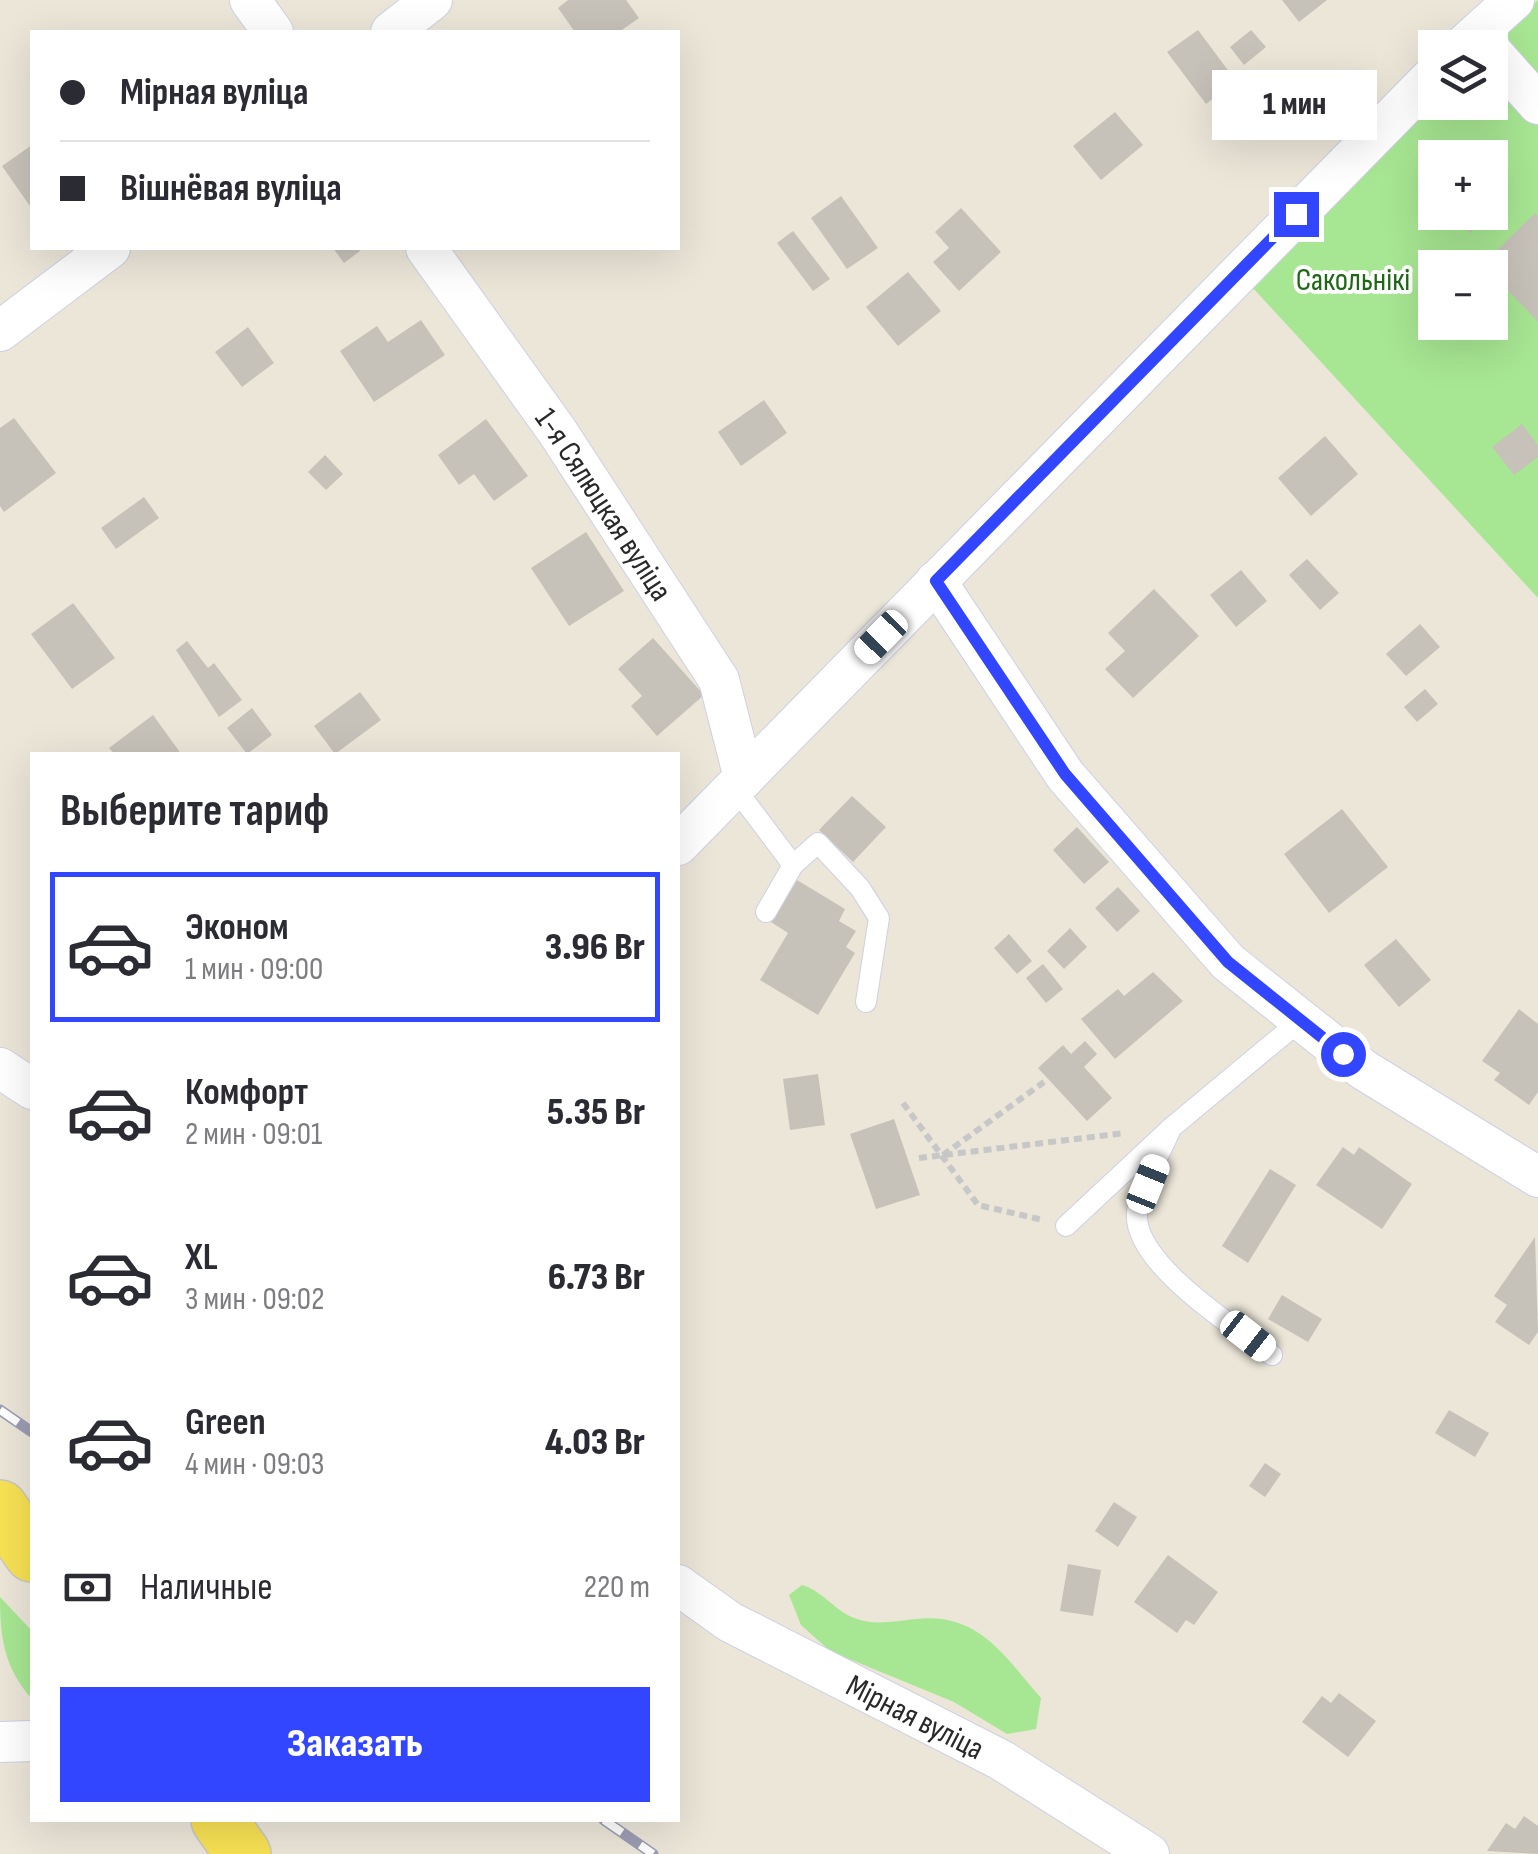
<!DOCTYPE html>
<html lang="ru">
<meta charset="utf-8">
<style>
body{margin:0;font-family:"Sofia Sans Condensed",sans-serif;background:#f2f2f3;color:#2b2b33;height:100vh;display:flex;flex-direction:column;font-size:38px;white-space:nowrap}
*{box-sizing:border-box;margin:0}
p{font-size:32px;color:#7c7c81}
.icon{flex:none;width:55px;height:55px;fill:none;stroke:currentColor;stroke-width:2;stroke-linecap:round;stroke-linejoin:round}
.map{position:relative;flex:1;overflow:hidden}
.side{position:absolute;left:30px;top:752px;width:650px;height:1070px;display:flex;flex-direction:column;background:#fff;border-radius:0px;box-shadow:0 10px 40px #0002}
.side>*{flex:none}
.hud{position:absolute;left:30px;top:30px;width:650px;height:220px;border-radius:0px;box-shadow:0 10px 40px #0002;display:grid;align-content:center;height:220px;padding:0 30px;background:#fff}
.tools{position:absolute;left:1418px;top:30px;display:grid;gap:20px}
.tools a{display:grid;place-items:center;width:90px;height:90px;border-radius:0px;background:#fff;box-shadow:0 10px 40px #0002;font-size:50px}
.end{position:absolute;width:45px;height:45px;margin:-22px;border:12px solid #3346ff;background:#fff;box-shadow:0 0 0 5px #fff}
.from{border-radius:50%}
.bubble{position:absolute;height:70px;border-radius:0px;background:#fff;box-shadow:0 10px 40px #0002;font-size:32px;font-weight:800;line-height:70px;text-align:center}
.car{position:absolute;width:30px;height:60px;margin:-30px -15px;border-radius:12px;box-shadow:0 0 8px 2px #0007;background:linear-gradient(#fff 24%,#345 0 40%,#fff 0 76%,#345 0 86%,#fff 0)}
.hud b{display:flex;align-items:center;gap:35px;height:95px;font-size:38px}
.hud b+b{border-top:2px solid #e1e1e2}
.hud i{width:25px;height:25px;background:#2b2b33}
ul{padding:0;list-style:none}
li{display:flex;align-items:center;gap:30px;height:150px;margin:0 20px 15px;padding:0 10px;border:5px solid transparent;border-radius:0px}
li div{flex:1}
li b{display:block;font-size:38px}
li em{font-style:normal;font-weight:800}
li.on{border-color:#3346ff}
li>.icon{width:90px;height:90px;stroke-width:1.5}
h2{padding:0 30px;font-size:45px;line-height:120px}
.pay{display:flex;align-items:center;gap:25px;height:110px;padding:0 30px;font-size:38px}
.pay p{margin-inline-start:auto}
.action{display:flex;gap:20px;margin-top:auto;padding:20px 30px}
.action a{flex:1;height:115px;border-radius:0px;background:#3346ff;color:#fff;font-size:40px;font-weight:800;line-height:115px;text-align:center}
.map>svg:first-child{display:block}
</style>
<div class="map">
<svg width="1538" height="1854" viewBox="0 0 1538 1854">
<rect width="100%" height="100%" fill="#ece6d9"/>
<g fill="#a7e692" fill-rule="evenodd">
<path d="M1538 0V598L1240 274 1435 102H1490V48L1485 47ZM1435 158H1490V212H1435ZM1435 268H1490V322H1435Z"/>
<path d="M802 1585C823 1591 835 1611 854 1618 875 1626 895 1621 916 1619 979 1612 1004 1656 1041 1698L1036 1729 1007 1734 954 1702 830 1651 801 1625 789 1595Z"/>
<path d="M0 1597 32 1631V1699C4 1668 0 1637 0 1597Z"/>
</g>
<g fill="#c7c2b9">
<polygon points="568,0 626,0 639,18 619,32 575,32 558,8"/>
<polygon points="1282,0 1327,0 1299,22"/>
<polygon points="1198,30 1236,81 1206,104 1167,52"/>
<polygon points="1251,30 1266,47 1244,65 1230,47"/>
<polygon points="1115,112 1143,145 1101,180 1073,146"/>
<polygon points="32,145 32,209 2,166"/>
<polygon points="1490,186 1505,202 1470,233 1451,212 1490,212"/>
<polygon points="841,196 878,248 847,269 811,218"/>
<polygon points="961,208 1001,252 959,291 933,262 949,248 935,232"/>
<polygon points="1535,213 1538,216 1538,322 1496,278 1504,270 1491,256"/>
<polygon points="793,231 830,279 813,291 777,243"/>
<polygon points="333,248 358,248 360,251 344,263"/>
<polygon points="908,272 941,311 898,346 866,307"/>
<polygon points="421,320 445,355 374,402 340,351 377,326 388,342"/>
<polygon points="248,327 274,363 242,387 215,352"/>
<polygon points="764,400 787,433 741,466 718,432"/>
<polygon points="14,418 56,473 4,512 0,506 0,428"/>
<polygon points="486,419 528,476 494,501 474,474 459,485 438,455"/>
<polygon points="1522,424 1538,445 1538,457 1514,475 1492,447"/>
<polygon points="1325,436 1358,474 1311,516 1278,478"/>
<polygon points="325,455 343,474 326,490 308,472"/>
<polygon points="144,497 159,518 116,549 101,528"/>
<polygon points="586,532 624,591 569,626 531,568"/>
<polygon points="1307,559 1339,593 1320,610 1289,575"/>
<polygon points="1241,570 1267,601 1236,627 1210,595"/>
<polygon points="1154,589 1199,636 1133,698 1105,669 1125,651 1108,633"/>
<polygon points="73,603 115,658 72,689 31,634"/>
<polygon points="1420,624 1440,647 1406,676 1386,654"/>
<polygon points="653,638 704,695 657,736 631,706 642,696 618,669"/>
<polygon points="187,641 208,668 214,663 242,700 219,717 176,650"/>
<polygon points="1425,689 1438,704 1417,722 1404,707"/>
<polygon points="360,692 381,720 335,754 314,726"/>
<polygon points="252,708 272,735 247,754 227,728"/>
<polygon points="153,715 182,755 115,755 109,748"/>
<polygon points="852,796 886,827 853,862 819,830"/>
<polygon points="1342,809 1388,867 1329,913 1284,854"/>
<polygon points="1077,827 1109,862 1084,884 1053,850"/>
<polygon points="797,880 845,909 839,921 856,931 846,947 855,953 818,1015 760,980 788,933 771,922"/>
<polygon points="1118,887 1140,911 1117,932 1095,908"/>
<polygon points="1070,928 1087,947 1064,969 1047,951"/>
<polygon points="1009,934 1032,961 1017,974 994,948"/>
<polygon points="1396,939 1431,980 1399,1007 1364,965"/>
<polygon points="1043,964 1063,989 1046,1003 1026,978"/>
<polygon points="1153,972 1183,1001 1115,1059 1081,1019 1118,989 1124,996"/>
<polygon points="1519,1009 1538,1024 1538,1092 1529,1105 1494,1080 1500,1073 1482,1061"/>
<polygon points="1085,1041 1097,1054 1084,1067 1112,1098 1087,1121 1038,1068 1063,1045 1071,1054"/>
<polygon points="818,1074 825,1125 790,1130 783,1079"/>
<polygon points="894,1119 920,1195 876,1209 850,1134"/>
<polygon points="1343,1147 1354,1155 1359,1147 1412,1184 1382,1229 1316,1185"/>
<polygon points="1270,1169 1296,1185 1248,1263 1222,1246"/>
<polygon points="1535,1237 1538,1332 1529,1345 1495,1322 1507,1305 1494,1296"/>
<polygon points="1282,1295 1322,1319 1308,1342 1268,1319"/>
<polygon points="1449,1410 1489,1433 1475,1457 1435,1433"/>
<polygon points="1265,1463 1281,1474 1265,1497 1249,1486"/>
<polygon points="1114,1502 1137,1517 1118,1547 1095,1531"/>
<polygon points="1168,1555 1218,1592 1194,1625 1186,1620 1177,1633 1134,1602"/>
<polygon points="1068,1564 1101,1570 1093,1616 1060,1611"/>
<polygon points="1339,1693 1376,1721 1348,1757 1302,1722 1322,1696 1331,1703"/>
<polygon points="1524,1816 1538,1826 1538,1854 1487,1851 1506,1823 1515,1829"/>
</g>
<g fill="none" stroke-linecap="round" stroke-linejoin="round">
<defs>
<g id="service">
<polyline points="735,788 793,865 766,912"/>
<polyline points="793,865 818,843 860,888 879,918 866,1002"/>
<path d="M1169 1133C1159 1156 1139 1188 1137 1212 1132 1263 1235 1327 1272 1355"/>
<polyline points="1066,1226 1171,1128 1301,1020"/>
</g>
<g id="minor">
<polyline points="250,0 273,32"/>
<polyline points="391,32 432,0"/>
<polyline points="1461,48 1514,0"/>
<polyline points="1490,50 1538,104"/>
<path id="s1" d="M426 248 557 431 719 680 744 778"/>
<polyline points="0,331 110,248"/>
<polyline points="936,581 1065,775 1228,962 1364,1070 1538,1177"/>
<polyline points="678,845 1435,74"/>
<polyline points="0,1068 32,1089"/>
<path id="s2" d="M678 1585 730 1622 1001 1760 1149 1854"/>
<polyline points="0,1742 32,1741"/>
</g>
<g id="primary">
<polyline points="0,1508 32,1554"/>
<polyline points="219,1820 243,1854"/>
</g>
</defs>
<use href="#service" stroke="#ced0e3" stroke-width="22"/>
<use href="#minor" stroke="#ced0e3" stroke-width="42"/>
<use href="#primary" stroke="#c7c7c7" stroke-width="58"/>
<g stroke="#c7c7c7" stroke-width="6" stroke-dasharray="8 5" stroke-linecap="butt">
<polyline points="903,1103 978,1205 1043,1220"/>
<polyline points="943,1155 1044,1082"/>
<polyline points="919,1158 1125,1133"/>
</g>
<use href="#service" stroke="#fff" stroke-width="20"/>
<use href="#minor" stroke="#fff" stroke-width="40"/>
<use href="#primary" stroke="#f7e153" stroke-width="55"/>
<defs>
<g id="rail">
<polyline points="0,1410 32,1432"/>
<polyline points="604,1820 653,1854"/>
</g>
</defs>
<use href="#rail" stroke="#9c9db4" stroke-width="11"/>
<use href="#rail" stroke="#fff" stroke-width="8" stroke-dasharray="22" stroke-linecap="butt"/>
</g>
<g fill="none" stroke-linecap="round" stroke-linejoin="round">
<polyline stroke="#3346ff" stroke-width="12" points="1296,214 936,581 1065,774 1228,962 1343,1054"/>
</g>
<g text-anchor="middle" stroke-width="8" stroke-linejoin="round" paint-order="stroke">
<g font-size="32" fill="#1f6816" stroke="#fff">
<text x="1353" y="290">Сакольнікі</text>
</g>
<g font-size="32" fill="#292929" stroke="#fff">
<text dy="11" stroke="none"><textPath href="#s1" startOffset="312">1-я Сялюцкая вуліца</textPath></text>
<text dy="11" stroke="none"><textPath href="#s2" startOffset="272">Мірная вуліца</textPath></text>
</g>
</g>
</svg>
<div class="tools">
<a><svg class="icon" aria-label="layers" viewBox="0 0 24 24"><path d="M12 4l9 5-9 5-9-5zM3 14l9 5 9-5"/></svg></a>
<a>+</a>
<a>−</a>
</div>
<i class="end from" style="left:1343px;top:1054px"></i>
<i class="end" style="left:1296px;top:214px"></i>
<div class="bubble" style="left:1212px;top:70px;width:165px">1 мин</div>
<i class="car" style="left:881px;top:637px;rotate:224deg"></i>
<i class="car" style="left:1148px;top:1184px;rotate:22deg"></i>
<i class="car" style="left:1248px;top:1336px;rotate:128deg"></i>
<div class="hud">
<b><i class="from"></i>Мірная вуліца</b>
<b><i></i>Вішнёвая вуліца</b>
</div>
<section class="side">
<h2>Выберите тариф</h2>
<ul>
<li class="on"><svg class="icon" aria-label="car" viewBox="0 0 24 24"><path d="M5 17H2v-5l4-1 3-4h7l3 4 3 1v5h-3M9 17h6M6 11h13"/><circle cx="7" cy="17" r="2"/><circle cx="17" cy="17" r="2"/></svg><div><b>Эконом</b><p>1 мин · 09:00</p></div><em>3.96 Br</em></li>
<li><svg class="icon" aria-label="car" viewBox="0 0 24 24"><path d="M5 17H2v-5l4-1 3-4h7l3 4 3 1v5h-3M9 17h6M6 11h13"/><circle cx="7" cy="17" r="2"/><circle cx="17" cy="17" r="2"/></svg><div><b>Комфорт</b><p>2 мин · 09:01</p></div><em>5.35 Br</em></li>
<li><svg class="icon" aria-label="car" viewBox="0 0 24 24"><path d="M5 17H2v-5l4-1 3-4h7l3 4 3 1v5h-3M9 17h6M6 11h13"/><circle cx="7" cy="17" r="2"/><circle cx="17" cy="17" r="2"/></svg><div><b>XL</b><p>3 мин · 09:02</p></div><em>6.73 Br</em></li>
<li><svg class="icon" aria-label="car" viewBox="0 0 24 24"><path d="M5 17H2v-5l4-1 3-4h7l3 4 3 1v5h-3M9 17h6M6 11h13"/><circle cx="7" cy="17" r="2"/><circle cx="17" cy="17" r="2"/></svg><div><b>Green</b><p>4 мин · 09:03</p></div><em>4.03 Br</em></li>
</ul>
<div class="pay"><svg class="icon" aria-label="cash" viewBox="0 0 24 24"><path d="M3 7h18v10H3z"/><circle cx="12" cy="12" r="2"/></svg>Наличные<p>220 m</p></div>
<div class="action"><a>Заказать</a></div>
</section>
</div>
